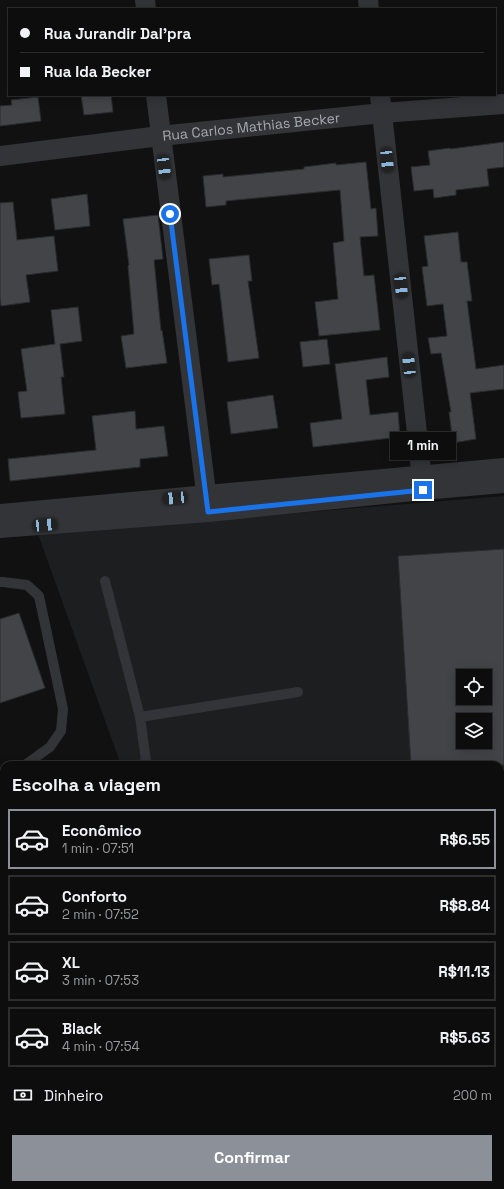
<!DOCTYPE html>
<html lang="pt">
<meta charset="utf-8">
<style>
body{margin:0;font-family:"Space Grotesk",sans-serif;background:#161617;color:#f1f3f6;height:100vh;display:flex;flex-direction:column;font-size:15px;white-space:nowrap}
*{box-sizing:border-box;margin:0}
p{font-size:13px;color:#9a9c9e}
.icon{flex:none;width:22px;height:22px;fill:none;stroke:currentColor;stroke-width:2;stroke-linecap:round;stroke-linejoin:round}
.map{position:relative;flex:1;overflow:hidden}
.details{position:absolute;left:0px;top:761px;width:504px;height:428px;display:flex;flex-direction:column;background:#0d0d0e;border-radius:12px 12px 0 0;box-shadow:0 2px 10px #0003,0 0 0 1px #2d2d2e}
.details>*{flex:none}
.banner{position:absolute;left:8px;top:8px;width:488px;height:88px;border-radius:0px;box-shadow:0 2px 10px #0003,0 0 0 1px #2d2d2e;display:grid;align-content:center;height:88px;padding:0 12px;background:#0d0d0e}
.controls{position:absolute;left:456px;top:669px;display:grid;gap:8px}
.controls a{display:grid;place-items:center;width:36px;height:36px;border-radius:0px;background:#0d0d0e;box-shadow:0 2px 10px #0003,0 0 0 1px #2d2d2e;font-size:20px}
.end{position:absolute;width:18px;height:18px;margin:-9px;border:5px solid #1a73e8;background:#fff;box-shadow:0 0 0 2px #fff}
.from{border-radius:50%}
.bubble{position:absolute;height:28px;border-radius:0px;background:#0d0d0e;box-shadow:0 2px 10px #0003,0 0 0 1px #2d2d2e;font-size:13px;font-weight:600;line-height:28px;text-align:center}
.car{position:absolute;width:12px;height:24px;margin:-12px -6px;border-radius:5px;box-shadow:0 0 3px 1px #0007;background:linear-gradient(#222 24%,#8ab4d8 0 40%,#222 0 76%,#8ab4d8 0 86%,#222 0)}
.banner b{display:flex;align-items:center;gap:14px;height:38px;font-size:15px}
.banner b+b{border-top:1px solid #2d2d2e}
.banner i{width:10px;height:10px;background:#f1f3f6}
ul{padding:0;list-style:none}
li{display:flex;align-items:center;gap:12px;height:60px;margin:0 8px 6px;padding:0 4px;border:2px solid #2d2d2e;border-radius:0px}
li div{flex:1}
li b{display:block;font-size:15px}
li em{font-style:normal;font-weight:600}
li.on{border-color:#8c9099}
li>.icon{width:36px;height:36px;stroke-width:1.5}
h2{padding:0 12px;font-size:18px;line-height:48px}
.pay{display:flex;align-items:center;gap:10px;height:44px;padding:0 12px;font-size:15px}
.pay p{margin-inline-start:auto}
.primary-button{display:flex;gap:8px;margin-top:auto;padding:8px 12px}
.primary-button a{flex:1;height:46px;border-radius:0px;background:#8c9099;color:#fff;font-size:16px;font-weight:600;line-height:46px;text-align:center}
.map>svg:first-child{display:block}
</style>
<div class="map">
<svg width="504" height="1189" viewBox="0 0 504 1189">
<rect width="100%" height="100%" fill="#111112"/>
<g fill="#1d1e1f" fill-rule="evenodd">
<path d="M504 496V1189H12L10 1185H500V765H121L38 534ZM463 676H485V698H463ZM463 720H485V742H463Z"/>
<polygon points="4,905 4,1166 0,1154 0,909"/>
</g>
<g fill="#434448" stroke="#2b2c2e" fill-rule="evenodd">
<polygon points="81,95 111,95 113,112 84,115"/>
<polygon points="38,97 41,121 0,126 0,106 12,105 11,100"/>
<polygon points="504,142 504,167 487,169 489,186 456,190 456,195 434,198 433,189 414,191 411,167 430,165 428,151 450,148 450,149"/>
<polygon points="366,162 371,209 376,208 378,236 360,237 364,276 374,275 380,330 319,336 315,302 338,299 333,243 344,241 340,190 226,201 226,205 206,207 203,176 223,174 223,177 304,169 304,167 336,163 336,165"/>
<polygon points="87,194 90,226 55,230 51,199"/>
<polygon points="13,202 17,240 54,236 58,271 26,275 30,302 1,306 0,297 0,203"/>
<polygon points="158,215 163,259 154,260 161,331 162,330 167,363 126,368 121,336 134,334 128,266 129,265 123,219"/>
<polygon points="458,232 461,262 467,262 472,301 467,301 476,369 504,365 504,389 470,393 476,439 453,443 449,412 451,412 441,353 431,354 428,338 447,336 443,304 427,306 422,267 428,266 424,236"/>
<polygon points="249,255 252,281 248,281 259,358 228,362 219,284 212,285 209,259"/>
<polygon points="78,307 82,341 60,344 64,377 61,377 65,414 21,418 18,392 27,391 21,349 55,344 51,310"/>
<polygon points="327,339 330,364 303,367 300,342"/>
<polygon points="387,357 389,377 366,380 370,415 398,412 400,437 313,447 310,423 342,419 335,364"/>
<polygon points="273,395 278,428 231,434 227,402"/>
<polygon points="135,411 136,429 164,426 168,456 140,459 140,467 10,481 8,459 96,450 92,416"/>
<path d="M504 549V765H411L398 556ZM463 676H485V698H463ZM463 720H485V742H463Z"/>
<polygon points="19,613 45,688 0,703 0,619"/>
</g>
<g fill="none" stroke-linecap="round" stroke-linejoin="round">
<g stroke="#333437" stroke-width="10">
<polyline points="105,581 140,717 146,761 141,765"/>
<polyline points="0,582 3,582 27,585 39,596 63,709 61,731 50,747 25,765"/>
<polyline points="140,717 298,692"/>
<polyline points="0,783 4,780"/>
<polyline points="500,817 504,817"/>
<polyline points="0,882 4,878"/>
<polyline points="0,996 4,999"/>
<polyline points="0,1051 4,1074"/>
<polyline points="500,1088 504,1087"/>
<polyline points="500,1110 504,1109"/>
<polyline points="211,1185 214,1189"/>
<polyline points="414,1185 414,1189"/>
</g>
<g stroke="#333437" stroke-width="20">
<polyline points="145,0 146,9"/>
<polyline points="368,0 369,9"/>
<polyline points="156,95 208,508"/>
<polyline points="380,95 423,488"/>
<path id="s1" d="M0 156 160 136 382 113 504 104"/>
<polyline points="0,514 504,468"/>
<polyline points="0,528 208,512 423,490 504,483"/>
</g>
</g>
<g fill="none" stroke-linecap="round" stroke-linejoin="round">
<polyline stroke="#1a73e8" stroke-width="5" points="170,214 208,512 423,490"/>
</g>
<g text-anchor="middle" stroke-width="3" stroke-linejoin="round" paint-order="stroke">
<g font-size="14" fill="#a4aab2" stroke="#0c0c0d">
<text dy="5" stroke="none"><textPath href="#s1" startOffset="253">Rua Carlos Mathias Becker</textPath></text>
</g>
</g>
</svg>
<div class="controls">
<a><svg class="icon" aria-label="locate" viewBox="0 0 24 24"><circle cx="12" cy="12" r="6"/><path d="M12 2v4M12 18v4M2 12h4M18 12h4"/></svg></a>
<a><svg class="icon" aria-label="layers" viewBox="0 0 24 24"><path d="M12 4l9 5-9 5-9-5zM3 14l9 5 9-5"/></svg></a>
</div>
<i class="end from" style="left:170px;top:214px"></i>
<i class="end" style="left:423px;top:490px"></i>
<div class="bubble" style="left:390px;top:432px;width:66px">1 min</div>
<i class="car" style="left:387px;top:160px;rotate:174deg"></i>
<i class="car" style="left:164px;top:167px;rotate:173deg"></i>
<i class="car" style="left:401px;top:286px;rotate:174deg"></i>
<i class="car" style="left:409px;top:365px;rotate:354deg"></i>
<i class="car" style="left:175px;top:498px;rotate:265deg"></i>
<i class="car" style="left:45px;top:525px;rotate:85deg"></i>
<div class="banner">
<b><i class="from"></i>Rua Jurandir Dal'pra</b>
<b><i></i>Rua Ida Becker</b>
</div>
<section class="details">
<h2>Escolha a viagem</h2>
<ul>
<li class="on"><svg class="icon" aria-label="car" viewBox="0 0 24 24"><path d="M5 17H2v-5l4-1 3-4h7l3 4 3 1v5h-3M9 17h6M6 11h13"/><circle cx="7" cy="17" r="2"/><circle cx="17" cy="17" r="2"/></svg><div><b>Econômico</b><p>1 min · 07:51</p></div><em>R$6.55</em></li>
<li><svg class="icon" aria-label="car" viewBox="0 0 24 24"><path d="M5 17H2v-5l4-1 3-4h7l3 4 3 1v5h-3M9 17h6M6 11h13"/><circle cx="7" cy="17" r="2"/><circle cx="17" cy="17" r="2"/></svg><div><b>Conforto</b><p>2 min · 07:52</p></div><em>R$8.84</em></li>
<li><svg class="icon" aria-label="car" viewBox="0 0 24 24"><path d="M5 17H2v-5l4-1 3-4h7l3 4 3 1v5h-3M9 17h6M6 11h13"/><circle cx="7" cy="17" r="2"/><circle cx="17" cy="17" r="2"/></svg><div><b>XL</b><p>3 min · 07:53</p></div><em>R$11.13</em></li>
<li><svg class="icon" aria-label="car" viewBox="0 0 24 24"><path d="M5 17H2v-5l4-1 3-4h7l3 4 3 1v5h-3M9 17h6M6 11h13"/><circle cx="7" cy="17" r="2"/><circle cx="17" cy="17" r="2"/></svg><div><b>Black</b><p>4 min · 07:54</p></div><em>R$5.63</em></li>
</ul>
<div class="pay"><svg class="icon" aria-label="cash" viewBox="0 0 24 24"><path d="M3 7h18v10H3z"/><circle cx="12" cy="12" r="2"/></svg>Dinheiro<p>200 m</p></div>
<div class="primary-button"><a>Confirmar</a></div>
</section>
</div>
